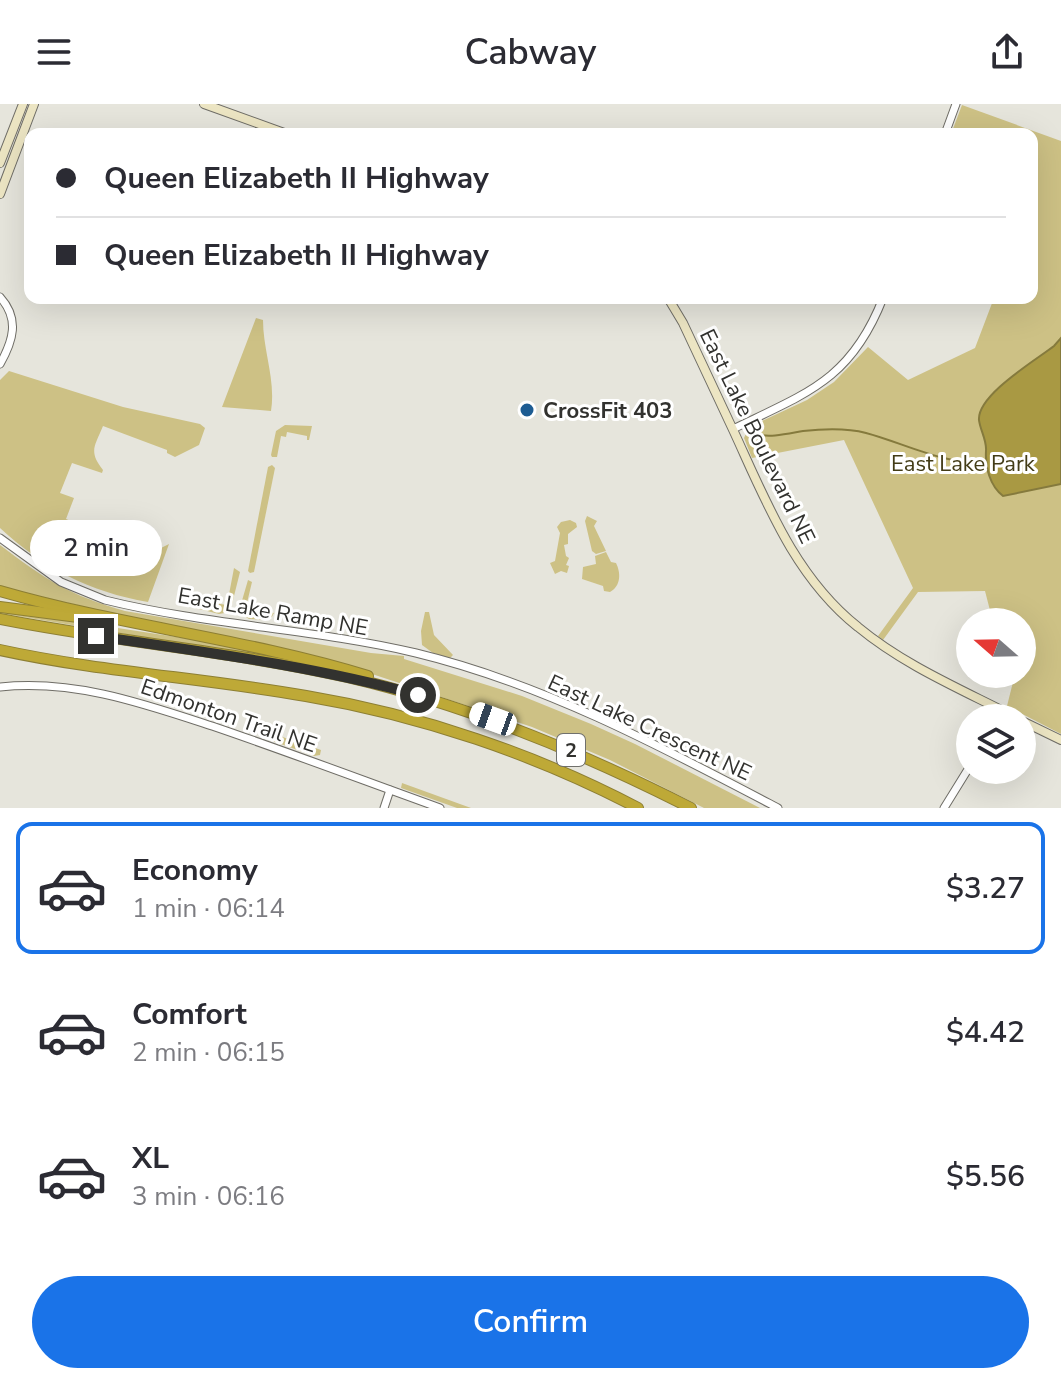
<!DOCTYPE html>
<meta charset="utf-8">
<style>
body{margin:0;font-family:"Nunito Sans",sans-serif;background:#f2f2f3;color:#2b2b33;height:100vh;display:flex;flex-direction:column;font-size:30px;white-space:nowrap}
*{box-sizing:border-box;margin:0}
p{font-size:26px;color:#7c7c81}
.icon{flex:none;width:44px;height:44px;fill:none;stroke:currentColor;stroke-width:2;stroke-linecap:round;stroke-linejoin:round}
.map{position:relative;height:704px;overflow:hidden}
.sheet{display:flex;flex-direction:column;background:#fff;flex:1}
.sheet>*{flex:none}
.guide{position:absolute;left:24px;top:24px;width:1014px;height:176px;border-radius:16px;box-shadow:0 8px 32px #0002;display:grid;align-content:center;height:176px;padding:0 32px;background:#fff}
.needle{width:52px;rotate:290deg}
.buttons{position:absolute;left:956px;top:504px;display:grid;gap:16px}
.buttons a{display:grid;place-items:center;width:80px;height:80px;border-radius:50%;background:#fff;box-shadow:0 8px 32px #0002;font-size:40px}
.end{position:absolute;width:36px;height:36px;margin:-18px;border:10px solid #32322f;background:#fff;box-shadow:0 0 0 4px #fff}
.from{border-radius:50%}
.bubble{position:absolute;height:56px;border-radius:28px;background:#fff;box-shadow:0 8px 32px #0002;font-size:26px;font-weight:600;line-height:56px;text-align:center}
.car{position:absolute;width:24px;height:48px;margin:-24px -12px;border-radius:10px;box-shadow:0 0 6px 2px #0007;background:linear-gradient(#fff 24%,#345 0 40%,#fff 0 76%,#345 0 86%,#fff 0)}
.guide b{display:flex;align-items:center;gap:28px;height:76px;font-size:30px}
.guide b+b{border-top:2px solid #e1e1e2}
.guide i{width:20px;height:20px;background:#2b2b33}
ul{padding:14px 0 0;list-style:none}
li{display:flex;align-items:center;gap:24px;height:132px;margin:0 16px 12px;padding:0 16px;border:4px solid transparent;border-radius:16px}
li div{flex:1}
li b{display:block;font-size:30px}
li em{font-style:normal;font-weight:600}
li.on{border-color:#1a73e8}
li>.icon{width:72px;height:72px;stroke-width:1.5}
.button{display:flex;gap:16px;margin-top:auto;padding:16px 32px}
.button a{flex:1;height:92px;border-radius:48px;background:#1a73e8;color:#fff;font-size:32px;font-weight:600;line-height:92px;text-align:center}
header{display:flex;justify-content:space-between;align-items:center;height:104px;padding:0 32px;background:#fff;font-size:36px;font-weight:600}
.map>svg:first-child{display:block}
</style>
<header><svg class="icon" aria-label="menu" viewBox="0 0 24 24"><path d="M4 6h16M4 12h16M4 18h16"/></svg>Cabway<svg class="icon" aria-label="share" viewBox="0 0 24 24"><path d="M12 15V3M7 8l5-5 5 5M5 13v7h14v-7"/></svg></header>
<div class="map">
<svg width="1061" height="704" viewBox="0 0 1061 704">
<rect width="100%" height="100%" fill="#e6e5dc"/>
<g fill="#cdc185">
<polygon points="962,1 1061,37 1061,630 1007,602 1015,570 1022,570 1022,518 993,518 985,487 918,488 883,536 878,532 913,484 844,336 752,354 744,334 749,323 807,296 834,278 868,243 908,276 975,244 994,194 1032,194 1032,30 951,30"/>
<path d="M256 214 263 216C263 247 276 276 271 307L222 303Z"/>
<path d="M9 267 123 303 200 320 205 324 199 341 175 353 167 349V346L103 322C95 342 88 347 103 366L102 369 72 359 60 389 74 394 66 415 83 422 80 430 90 434 96 424 157 446 169 440 148 498C90 488 43 464 0 424V276Z"/>
<polygon points="285,321 312,322 309,336 307,336 307,332 287,328 286,333 281,332 277,353 272,353 271,351 276,327"/>
<polygon points="272,361 275,364 254,468 250,469 248,467 268,363"/>
<polygon points="587,412 597,417 594,422 606,447 596,450 592,447 585,417"/>
<polygon points="570,416 576,419 577,423 568,430 568,440 564,441 566,452 569,454 566,461 569,462 567,469 561,467 555,470 550,459 555,457 560,429 557,423 561,418"/>
<path d="M0 441C46 476 69 491 125 507L371 549 404 552V555L522 592 591 620 635 640 760 704H704L610 656 532 623 366 568 8 485 0 482Z"/>
<path d="M606 448 611 458 616 459C621 469 621 482 610 488L604 487 603 482 582 475 583 463 596 460 595 452Z"/>
<polygon points="234,464 240,468 230,508 219,510 195,504 194,496 227,501"/>
<polygon points="248,476 252,478 246,503 274,509 270,516 249,515 244,512 241,500"/>
<polygon points="0,506 196,536 279,553 291,558 0,509"/>
<polygon points="425,508 429,508 434,531 453,551 450,554 433,549 422,541 421,527"/>
<polygon points="262,626 321,646 320,651 314,652 259,632"/>
<polygon points="402,679 471,704 457,704 401,684"/>
</g>
<path fill="#a99943" stroke="#857a3d" stroke-width="2" d="M1061 234V380L1003 392C990 382 985 363 986 347 987 336 980 326 979 316 977 291 1036 256 1054 242Z"/>
<g fill="none" stroke-linecap="round" stroke-linejoin="round">
<path stroke="#857a3d" stroke-width="2" d="M754 330C771 334 786 330 803 327 822 325 847 324 866 329 904 339 946 362 986 358"/>
<defs>
<g id="tertiary">
<polyline points="945,30 956,0"/>
<path d="M0 193C20 215 13 237 0 260"/>
<path d="M733 325C807 289 851 276 883 194"/>
<path d="M0 434 61 478 105 496C206 521 315 525 416 549 544 580 662 643 778 704"/>
<path d="M0 583C75 575 145 600 215 623 291 649 365 677 440 704"/>
<polyline points="384,704 390,686"/>
<polyline points="944,704 970,662"/>
</g>
<g id="secondary">
<polyline points="204,0 287,30"/>
<polyline points="0,59 23,0"/>
<polyline points="0,90 34,0"/>
<path d="M668 194 683 219C700 256 718 293 735 330 767 400 796 474 858 523 905 562 963 586 1017 614"/>
<polyline points="1022,617 1061,636"/>
</g>
<g id="motorway">
<path d="M0 487C121 522 248 535 368 572"/>
<polyline points="0,503 78,513"/>
<path d="M0 515C115 538 233 547 347 573 468 601 581 648 691 704"/>
<path d="M0 546C101 568 204 574 306 592 420 611 535 650 638 704"/>
</g>
</defs>
<use href="#tertiary" stroke="#6f6d66" stroke-width="9"/>
<use href="#secondary" stroke="#6f6d66" stroke-width="10"/>
<use href="#motorway" stroke="#8d7f34" stroke-width="12"/>
<use href="#tertiary" stroke="#fff" stroke-width="7"/>
<use href="#secondary" stroke="#ece5c3" stroke-width="8"/>
<use href="#motorway" stroke="#bea937" stroke-width="10"/>
</g>
<g fill="none" stroke-linecap="round" stroke-linejoin="round">
<path stroke="#32322f" stroke-width="10" d="M96 532C204 548 313 562 418 591"/>
</g>
<circle fill="#1d5c92" stroke="#fff" stroke-width="3" cx="527" cy="306" r="8"/>
<g text-anchor="middle" stroke-width="6" stroke-linejoin="round" paint-order="stroke">
<rect fill="#fff" stroke="#70706d" stroke-width="2" x="557" y="630" width="28" height="32" rx="6"/>
<g font-size="20" font-weight="bold" fill="#32322f">
<text x="571" y="653">2</text>
</g>
<g font-size="22" font-weight="bold" fill="#32322f" stroke="#fff" text-anchor="start">
<text x="543" y="314">CrossFit 403</text>
</g>
<g font-size="22" fill="#32322f" stroke="#fff">
<text transform="translate(758 332) rotate(64)" y="8">East Lake Boulevard NE</text>
<text transform="translate(273 507) rotate(10)" y="8">East Lake Ramp NE</text>
<text transform="translate(229 611) rotate(19)" y="8">Edmonton Trail NE</text>
<text transform="translate(650 623) rotate(25)" y="8">East Lake Crescent NE</text>
</g>
<g font-size="22" fill="#433c17" stroke="#fff">
<text x="963" y="367">East Lake Park</text>
</g>
</g>
</svg>
<div class="buttons">
<a><svg class="needle" viewBox="-14 -14 28 28"><path d="M0-13l5 13h-10z" fill="#e53935"/><path d="M0 13l5-13h-10z" fill="#7c7c81"/></svg></a>
<a><svg class="icon" aria-label="layers" viewBox="0 0 24 24"><path d="M12 4l9 5-9 5-9-5zM3 14l9 5 9-5"/></svg></a>
</div>
<i class="end from" style="left:418px;top:591px"></i>
<i class="end" style="left:96px;top:532px"></i>
<div class="bubble" style="left:30px;top:416px;width:132px">2 min</div>
<i class="car" style="left:493px;top:615px;rotate:290deg"></i>
<div class="guide">
<b><i class="from"></i>Queen Elizabeth II Highway</b>
<b><i></i>Queen Elizabeth II Highway</b>
</div>
</div>
<section class="sheet">
<ul>
<li class="on"><svg class="icon" aria-label="car" viewBox="0 0 24 24"><path d="M5 17H2v-5l4-1 3-4h7l3 4 3 1v5h-3M9 17h6M6 11h13"/><circle cx="7" cy="17" r="2"/><circle cx="17" cy="17" r="2"/></svg><div><b>Economy</b><p>1 min · 06:14</p></div><em>$3.27</em></li>
<li><svg class="icon" aria-label="car" viewBox="0 0 24 24"><path d="M5 17H2v-5l4-1 3-4h7l3 4 3 1v5h-3M9 17h6M6 11h13"/><circle cx="7" cy="17" r="2"/><circle cx="17" cy="17" r="2"/></svg><div><b>Comfort</b><p>2 min · 06:15</p></div><em>$4.42</em></li>
<li><svg class="icon" aria-label="car" viewBox="0 0 24 24"><path d="M5 17H2v-5l4-1 3-4h7l3 4 3 1v5h-3M9 17h6M6 11h13"/><circle cx="7" cy="17" r="2"/><circle cx="17" cy="17" r="2"/></svg><div><b>XL</b><p>3 min · 06:16</p></div><em>$5.56</em></li>
</ul>
<div class="button"><a>Confirm</a></div>
</section>
